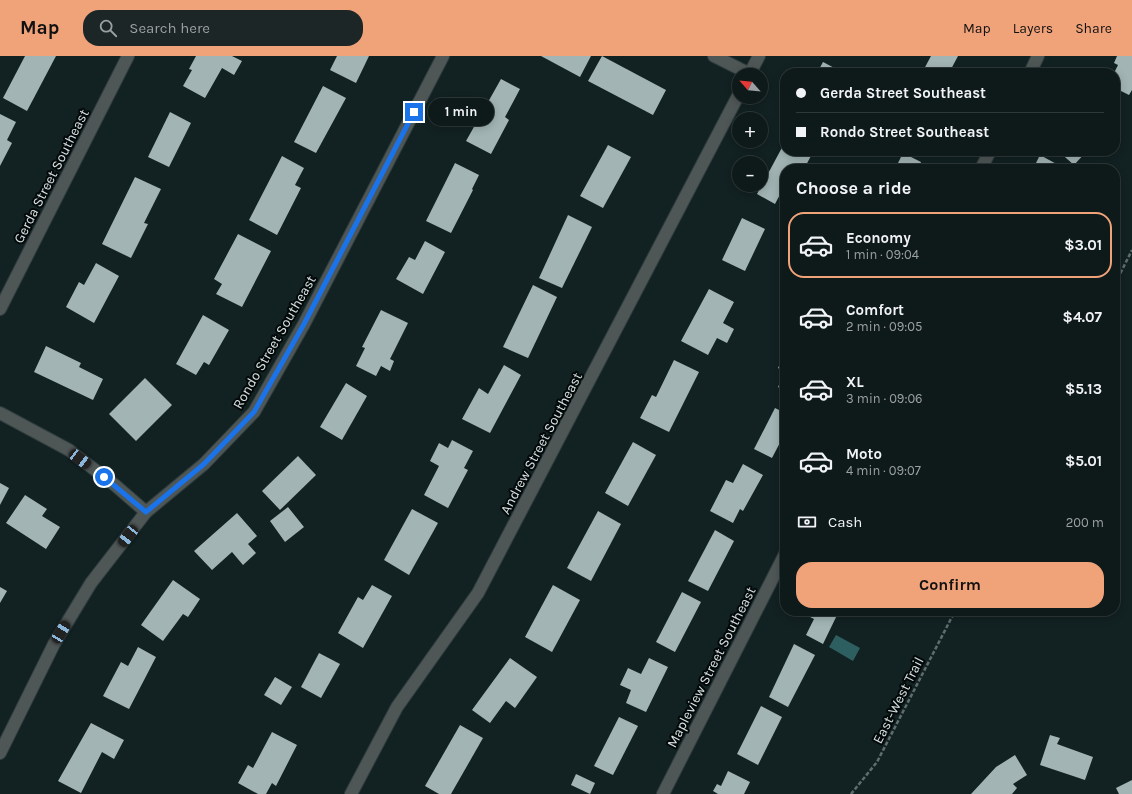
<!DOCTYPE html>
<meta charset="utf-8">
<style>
body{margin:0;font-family:Karla,sans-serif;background:#1c2627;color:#f1f3f6;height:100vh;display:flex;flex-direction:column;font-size:15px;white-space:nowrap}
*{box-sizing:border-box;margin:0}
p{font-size:13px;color:#9ba0a2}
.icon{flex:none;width:22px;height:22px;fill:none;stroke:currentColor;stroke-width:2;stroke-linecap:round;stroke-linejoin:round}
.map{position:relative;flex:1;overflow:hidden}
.drawer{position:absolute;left:780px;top:108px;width:340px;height:452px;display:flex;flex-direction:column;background:#0e191a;border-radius:16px;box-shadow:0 2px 10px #0003,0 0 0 1px #2e3839}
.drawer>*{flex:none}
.hud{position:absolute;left:780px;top:12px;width:340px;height:88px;border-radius:16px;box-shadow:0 2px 10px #0003,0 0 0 1px #2e3839;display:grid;align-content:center;height:88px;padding:0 16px;background:#0e191a}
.needle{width:26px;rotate:297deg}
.tools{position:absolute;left:732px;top:12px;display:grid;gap:8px}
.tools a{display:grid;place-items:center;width:36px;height:36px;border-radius:50%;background:#0e191a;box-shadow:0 2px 10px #0003,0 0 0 1px #2e3839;font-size:20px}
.end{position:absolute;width:18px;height:18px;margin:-9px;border:5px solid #1a73e8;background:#fff;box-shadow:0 0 0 2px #fff}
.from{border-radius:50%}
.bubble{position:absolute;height:28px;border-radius:14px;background:#0e191a;box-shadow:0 2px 10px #0003,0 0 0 1px #2e3839;font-size:13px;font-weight:700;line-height:28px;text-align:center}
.car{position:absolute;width:12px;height:24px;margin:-12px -6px;border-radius:5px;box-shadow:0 0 3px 1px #0007;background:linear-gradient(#222 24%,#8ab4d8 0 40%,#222 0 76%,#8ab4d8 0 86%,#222 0)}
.hud b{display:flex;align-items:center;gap:14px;height:38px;font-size:15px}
.hud b+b{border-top:1px solid #2e3839}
.hud i{width:10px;height:10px;background:#f1f3f6}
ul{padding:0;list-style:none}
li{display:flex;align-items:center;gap:12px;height:66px;margin:0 8px 6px;padding:0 8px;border:2px solid transparent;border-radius:16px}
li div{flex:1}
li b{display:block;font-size:15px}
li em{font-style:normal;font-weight:700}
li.selected{border-color:#f0a279}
li>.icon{width:36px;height:36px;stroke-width:1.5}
h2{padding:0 16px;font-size:18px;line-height:48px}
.pay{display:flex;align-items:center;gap:10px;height:44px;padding:0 16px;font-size:15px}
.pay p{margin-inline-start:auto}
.action{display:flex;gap:8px;margin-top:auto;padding:8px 16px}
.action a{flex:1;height:46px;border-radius:16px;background:#f0a279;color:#111;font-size:16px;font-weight:700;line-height:46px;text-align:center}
header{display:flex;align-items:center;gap:24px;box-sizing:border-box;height:56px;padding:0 20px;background:#f0a279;color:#111}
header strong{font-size:19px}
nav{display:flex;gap:22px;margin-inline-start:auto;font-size:14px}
.search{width:280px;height:36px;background:#1c2627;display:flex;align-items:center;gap:10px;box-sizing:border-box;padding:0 14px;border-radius:16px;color:#9ba0a2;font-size:15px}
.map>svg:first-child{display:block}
</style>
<header>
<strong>Map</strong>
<div class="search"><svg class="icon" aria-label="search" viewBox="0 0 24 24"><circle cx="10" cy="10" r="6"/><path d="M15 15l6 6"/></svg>Search here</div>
<nav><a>Map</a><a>Layers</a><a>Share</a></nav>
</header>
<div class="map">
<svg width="1132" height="738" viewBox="0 0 1132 738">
<rect width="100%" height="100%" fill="#122122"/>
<polygon fill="#2e5f60" points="836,579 860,592 853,605 829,591"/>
<g fill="#a2b4b4">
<polygon points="25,0 56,0 27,55 3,42"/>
<polygon points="196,0 232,0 242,5 234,19 222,12 205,42 183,30 192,14 189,13"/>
<polygon points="337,0 369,0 356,27 330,14"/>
<polygon points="541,0 591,0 580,21"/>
<polygon points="602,0 666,34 653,59 588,25"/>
<polygon points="931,0 958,0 949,17 927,17 923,15"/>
<polygon points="1117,0 1132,0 1132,34 1129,39 1115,32 1114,17 1118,9 1114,7"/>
<polygon points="823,6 844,17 817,17"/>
<polygon points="501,23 520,33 505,61 509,64 491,98 466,85"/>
<polygon points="323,30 346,42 316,97 294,86"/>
<polygon points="170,56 191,67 169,111 148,101"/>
<polygon points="0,58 16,66 7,84 12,87 0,110"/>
<polygon points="785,86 785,95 807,95 812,98 804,113 785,113 785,129 775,148 757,138"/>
<polygon points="608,89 631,101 603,152 580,140"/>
<polygon points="1058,95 1087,95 1074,109"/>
<polygon points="903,97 921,106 918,113 895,113"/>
<polygon points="1040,99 1062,111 1060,113 1033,113"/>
<polygon points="282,100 304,112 295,129 301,132 277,179 249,164"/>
<polygon points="455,107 479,119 472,133 473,134 451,177 426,165"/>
<polygon points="135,121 161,133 144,167 148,168 131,202 102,188"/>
<polygon points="568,159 592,171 562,232 539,222"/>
<polygon points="742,162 765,173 745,215 722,204"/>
<polygon points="238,178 271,195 242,251 216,238 222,228 214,223"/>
<polygon points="425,185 445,196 423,238 396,223 409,201 415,204"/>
<polygon points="96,207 119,220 94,267 66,251 79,226 84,229"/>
<polygon points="533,229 557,241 528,302 503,291"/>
<polygon points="709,233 734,246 723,267 734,273 727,287 717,282 708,299 681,285"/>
<polygon points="381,254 408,267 390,303 394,305 390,315 381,310 376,320 356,310 365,292 362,291"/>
<polygon points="203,259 229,274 209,309 204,306 196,319 176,308"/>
<polygon points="46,290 81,307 79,311 103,323 93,344 34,316"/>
<polygon points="785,297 785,316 778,312"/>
<polygon points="674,304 699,316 669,376 640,362 652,339 656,341"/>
<polygon points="504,309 521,319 490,377 462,363 479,332 488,338"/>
<polygon points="785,317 785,335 778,331"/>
<polygon points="145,322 172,349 136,385 109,358"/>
<polygon points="346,327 367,340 342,384 320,371"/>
<polygon points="775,352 785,357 785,377 772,402 754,393"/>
<polygon points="452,384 473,395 464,412 468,414 448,452 424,439 439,410 430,405 439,387 448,392"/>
<polygon points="633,386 656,399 628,450 605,437"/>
<polygon points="298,400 316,419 280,454 262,435"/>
<polygon points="743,408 763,419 743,455 740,453 733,467 710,455 726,424 733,427"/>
<polygon points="0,427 9,432 0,449"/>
<polygon points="25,439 47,453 42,460 60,471 46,493 6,467"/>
<polygon points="288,451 304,471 285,486 270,465"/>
<polygon points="412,453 438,467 409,519 384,504"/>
<polygon points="598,455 621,468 591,525 567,512"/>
<polygon points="237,457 257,480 248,488 256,497 243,509 232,496 212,514 194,495"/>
<polygon points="715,474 734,485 708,535 688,525"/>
<polygon points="173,524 200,543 188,561 183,558 163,585 141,569"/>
<polygon points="372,529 392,540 363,592 338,577 358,541 363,544"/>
<polygon points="553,529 580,544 552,596 525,581"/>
<polygon points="0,531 7,535 0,547"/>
<polygon points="682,536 701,546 675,596 656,586"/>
<polygon points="808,555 839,555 823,588 806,579 814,563 806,559"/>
<polygon points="794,588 815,599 788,651 769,641"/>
<polygon points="138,591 156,601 129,653 103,640 121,606 128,610"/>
<polygon points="319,597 340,608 321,642 301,631"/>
<polygon points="510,602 537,621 515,652 506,645 490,667 472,654"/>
<polygon points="649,602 668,611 646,656 626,647 631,634 620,629 628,612 641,618"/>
<polygon points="275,621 292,631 281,649 264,639"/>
<polygon points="761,650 782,661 758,709 737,698"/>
<polygon points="619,661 638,670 613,719 594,710"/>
<polygon points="91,667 124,684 114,703 102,696 81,737 58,725"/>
<polygon points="460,669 483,682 451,738 439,738 425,730"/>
<polygon points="272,676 297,689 276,730 272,727 266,738 258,738 238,727 248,709 253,712"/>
<polygon points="1050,679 1060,682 1057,688 1093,701 1085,724 1040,709"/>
<polygon points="1015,699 1027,719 1013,728 1017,732 1012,738 971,738 996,711"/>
<polygon points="728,715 750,726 744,738 718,738 713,735 717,728 721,730"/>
<polygon points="576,718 595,727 590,738 571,729"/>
<polygon points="1132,724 1132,738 1119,738 1116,732"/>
</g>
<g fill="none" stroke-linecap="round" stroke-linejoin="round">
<defs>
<g id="minor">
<polyline points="714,0 750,18"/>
<polyline points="1030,17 1038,0"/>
<polyline points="749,19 759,0"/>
<polyline points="981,113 990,95"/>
<polyline points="0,253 128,0"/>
<polyline points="0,357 69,394 116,430 146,456"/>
<polyline points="0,697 54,588 91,527 146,456 204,408 254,356 304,268 443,0"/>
<polyline points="351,738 397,651 478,537 739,38"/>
<polyline points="663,738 785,498"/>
</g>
</defs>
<use href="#minor" stroke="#2e3c3d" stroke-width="14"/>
<g stroke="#606d6e" stroke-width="2.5" stroke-dasharray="4 2" stroke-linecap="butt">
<polyline points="1115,228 1132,194"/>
<polyline points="851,738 877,706 955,555"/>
</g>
<use href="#minor" stroke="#4f5656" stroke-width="12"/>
</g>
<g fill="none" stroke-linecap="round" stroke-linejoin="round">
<polyline stroke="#1a73e8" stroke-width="5" points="104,421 146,456 204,408 254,356 304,268 414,56"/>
</g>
<g text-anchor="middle" stroke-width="4" stroke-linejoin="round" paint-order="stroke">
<g font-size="14" fill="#d8e2e2" stroke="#04090a">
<text transform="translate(51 120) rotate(-63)" y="5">Gerda Street Southeast</text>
<text transform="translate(274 286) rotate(-60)" y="5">Rondo Street Southeast</text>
<text transform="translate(541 387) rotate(-62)" y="5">Andrew Street Southeast</text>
<text transform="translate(711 611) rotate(-63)" y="5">Mapleview Street Southeast</text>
<text transform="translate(898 644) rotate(-63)" y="5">East-West Trail</text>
</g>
</g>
</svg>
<div class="tools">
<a><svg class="needle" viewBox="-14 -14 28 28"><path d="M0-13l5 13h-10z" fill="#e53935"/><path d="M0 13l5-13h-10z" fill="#9ba0a2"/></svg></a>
<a>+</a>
<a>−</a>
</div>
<i class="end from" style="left:104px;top:421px"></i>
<i class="end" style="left:414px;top:56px"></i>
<div class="bubble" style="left:428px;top:42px;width:66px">1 min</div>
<i class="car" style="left:80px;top:403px;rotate:127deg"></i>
<i class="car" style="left:128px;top:480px;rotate:218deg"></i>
<i class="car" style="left:61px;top:576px;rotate:31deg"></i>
<div class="hud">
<b><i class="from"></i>Gerda Street Southeast</b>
<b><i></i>Rondo Street Southeast</b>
</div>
<section class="drawer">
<h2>Choose a ride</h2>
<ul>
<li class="selected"><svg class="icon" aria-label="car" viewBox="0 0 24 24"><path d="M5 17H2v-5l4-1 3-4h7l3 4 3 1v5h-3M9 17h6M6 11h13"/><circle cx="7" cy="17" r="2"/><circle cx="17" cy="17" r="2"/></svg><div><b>Economy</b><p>1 min · 09:04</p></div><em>$3.01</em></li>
<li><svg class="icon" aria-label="car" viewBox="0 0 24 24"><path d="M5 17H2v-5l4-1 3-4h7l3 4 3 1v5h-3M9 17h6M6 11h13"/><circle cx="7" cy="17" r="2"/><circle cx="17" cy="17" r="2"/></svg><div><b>Comfort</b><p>2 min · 09:05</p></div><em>$4.07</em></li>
<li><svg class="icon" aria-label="car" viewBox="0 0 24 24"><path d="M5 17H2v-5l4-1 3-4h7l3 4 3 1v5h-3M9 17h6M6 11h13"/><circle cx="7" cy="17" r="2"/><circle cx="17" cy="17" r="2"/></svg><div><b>XL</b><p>3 min · 09:06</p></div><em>$5.13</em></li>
<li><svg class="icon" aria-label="car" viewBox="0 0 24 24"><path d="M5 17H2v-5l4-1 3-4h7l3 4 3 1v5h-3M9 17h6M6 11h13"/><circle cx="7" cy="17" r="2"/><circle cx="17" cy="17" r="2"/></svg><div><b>Moto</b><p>4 min · 09:07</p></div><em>$5.01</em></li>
</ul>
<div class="pay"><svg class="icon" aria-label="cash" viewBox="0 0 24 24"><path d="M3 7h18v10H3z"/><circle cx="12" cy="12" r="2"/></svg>Cash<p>200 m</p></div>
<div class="action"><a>Confirm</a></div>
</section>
</div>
